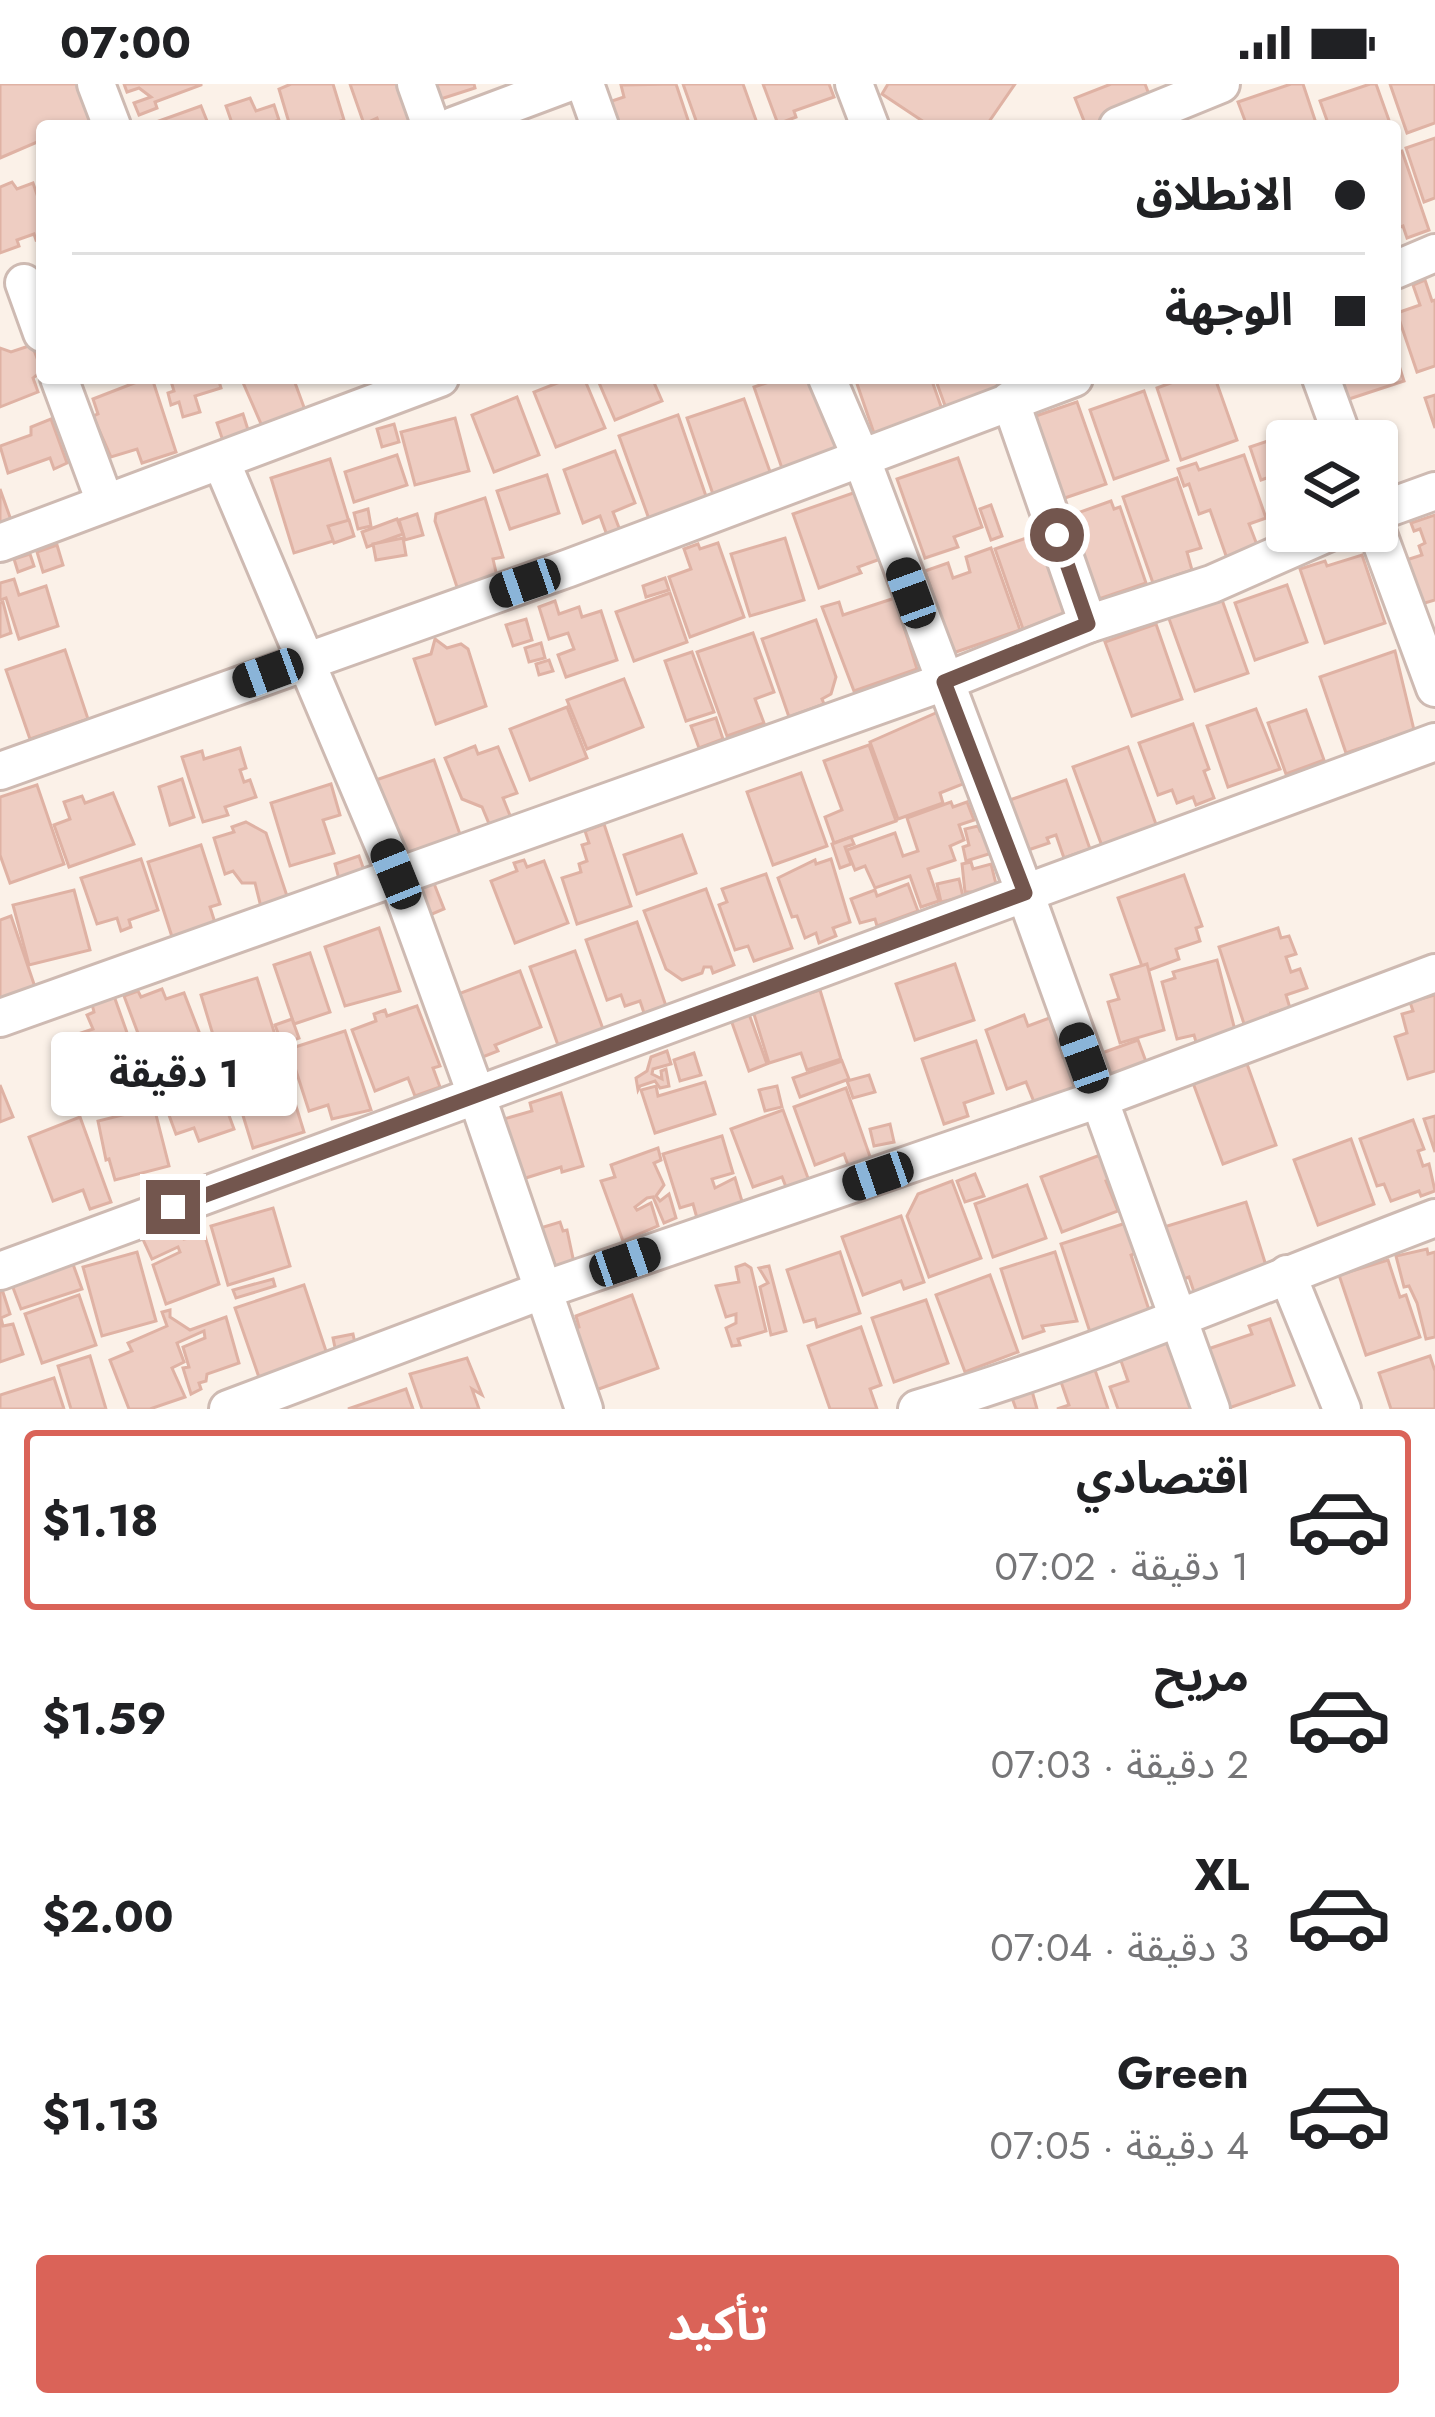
<!DOCTYPE html>
<html lang="ar">
<meta charset="utf-8">
<style>
body{margin:0;font-family:Jost,"Noto Sans Arabic",sans-serif;background:#f2f2f2;color:#202124;direction:rtl;height:100vh;display:flex;flex-direction:column;font-size:45px;white-space:nowrap}
*{box-sizing:border-box;margin:0}
p{font-size:39px;color:#757577}
.icon{flex:none;width:66px;height:66px;fill:none;stroke:currentColor;stroke-width:2;stroke-linecap:round;stroke-linejoin:round}
.map{position:relative;height:1325px;overflow:hidden;direction:ltr}
.sheet{display:flex;flex-direction:column;background:#fff;flex:1}
.sheet>*{flex:none}
.banner{position:absolute;left:36px;top:36px;width:1365px;height:264px;border-radius:12px;box-shadow:0 3px 9px #0004;direction:rtl;display:grid;align-content:center;height:264px;padding:0 36px;background:#fff}
.tools{position:absolute;left:1266px;top:336px;display:grid;gap:24px}
.tools a{display:grid;place-items:center;width:132px;height:132px;border-radius:12px;background:#fff;box-shadow:0 3px 9px #0004;font-size:60px}
.end{position:absolute;width:54px;height:54px;margin:-27px;border:15px solid #73564e;background:#fff;box-shadow:0 0 0 6px #fff}
.from{border-radius:50%}
.bubble{position:absolute;height:84px;border-radius:12px;background:#fff;box-shadow:0 3px 9px #0004;font-size:39px;font-weight:700;line-height:84px;text-align:center;direction:rtl}
.car{position:absolute;width:36px;height:72px;margin:-36px -18px;border-radius:15px;box-shadow:0 0 9px 3px #0007;background:linear-gradient(#222 24%,#8ab4d8 0 40%,#222 0 76%,#8ab4d8 0 86%,#222 0)}
.banner b{display:flex;align-items:center;gap:42px;height:114px;font-size:45px}
.banner b+b{border-top:3px solid #e0e0e0}
.banner i{width:30px;height:30px;background:#202124}
ul{padding:21px 0 0;list-style:none}
li{display:flex;align-items:center;gap:36px;height:180px;margin:0 24px 18px;padding:0 12px;border:6px solid transparent;border-radius:12px}
li div{flex:1}
li b{display:block;font-size:45px}
li em{font-style:normal;font-weight:700}
li.current{border-color:#da6358}
li>.icon{width:108px;height:108px;stroke-width:1.5}
.action{display:flex;gap:24px;margin-top:auto;padding:24px 36px}
.action a{flex:1;height:138px;border-radius:12px;background:#da6358;color:#fff;font-size:48px;font-weight:700;line-height:138px;text-align:center}
.status{display:flex;justify-content:space-between;align-items:center;height:84px;padding:0 60px;background:#fff;direction:ltr}
.status svg{height:33px;fill:currentColor}
.map>svg:first-child{display:block}
</style>
<div class="status"><b>07:00</b><svg viewBox="0 0 49 12"><path d="M0 12V9h3v3zM5 12V6h3v6zM10 12V3h3v9zM15 12V0h3v12zM26 1h20v11H26zM47 4h2v5h-2z"/></svg></div>
<div class="map">
<svg width="1435" height="1325" viewBox="0 0 1435 1325">
<rect width="100%" height="100%" fill="#fbf1e8"/>
<g fill="#eecdc2" stroke="#dfb2a4" stroke-width="3">
<polygon points="0,0 80,0 94,40 42,42 42,56 0,74"/>
<polygon points="124,0 201,0 201,1 155,18 157,24 139,31 134,19 151,13 139,4 127,8"/>
<polygon points="291,0 333,0 344,36 324,42 290,42 279,5"/>
<polygon points="350,0 407,0 417,42 380,42 377,34 364,40"/>
<polygon points="419,0 474,0 475,4 425,20"/>
<polygon points="676,0 690,42 610,42 603,20 624,13 621,1"/>
<polygon points="683,0 743,0 757,39 698,42"/>
<polygon points="763,0 829,0 834,13 794,27 796,33 778,40"/>
<polygon points="888,0 1015,0 986,42 930,42 882,10"/>
<polygon points="1111,0 1145,0 1152,18 1086,42 1075,14"/>
<polygon points="1291,0 1303,0 1317,42 1247,42 1238,18"/>
<polygon points="1370,0 1376,0 1391,42 1329,42 1320,17"/>
<polygon points="1390,0 1435,0 1435,39 1407,49"/>
<polygon points="250,14 256,27 274,21 279,36 262,42 233,42 226,22"/>
<polygon points="201,22 209,42 145,42"/>
<polygon points="1435,54 1435,114 1424,118 1406,64"/>
<polygon points="1402,67 1429,146 1407,154 1403,142 1395,145 1395,69"/>
<polygon points="12,98 17,105 33,99 42,125 42,154 36,156 34,150 17,156 19,162 0,169 0,103"/>
<polygon points="1425,196 1432,217 1435,216 1435,282 1417,288 1397,229 1420,221 1413,201"/>
<polygon points="32,261 42,287 33,294 38,308 0,323 0,264 11,268"/>
<polygon points="1395,269 1404,297 1346,316 1339,294 1395,294"/>
<polygon points="147,294 152,294 176,368 142,379 137,365 111,373 93,332 98,330 93,315"/>
<polygon points="170,294 218,294 221,304 195,312 200,328 183,333 179,318 171,321 168,309 174,307"/>
<polygon points="241,294 297,294 294,296 305,326 262,342"/>
<polygon points="570,294 584,294 605,344 556,363 534,308"/>
<polygon points="597,294 652,294 662,317 615,336"/>
<polygon points="781,294 814,294 841,374 785,393 754,303"/>
<polygon points="855,294 931,294 944,331 876,355"/>
<polygon points="935,294 1000,294 1004,307 947,327"/>
<polygon points="1184,294 1215,294 1237,356 1181,376 1157,304"/>
<polygon points="1144,307 1168,376 1114,395 1090,326"/>
<polygon points="1435,311 1435,344 1425,314"/>
<polygon points="517,313 539,371 494,388 472,331"/>
<polygon points="744,315 773,396 715,416 687,334"/>
<polygon points="1077,318 1106,400 1053,418 1024,336"/>
<polygon points="243,330 250,352 224,360 217,339"/>
<polygon points="678,331 707,415 649,435 619,352"/>
<polygon points="455,334 469,387 415,401 401,348"/>
<polygon points="51,335 67,379 54,385 50,374 8,389 0,362 31,351 31,343"/>
<polygon points="394,340 399,358 382,363 377,345"/>
<polygon points="1286,351 1287,387 1261,396 1250,363"/>
<polygon points="615,367 635,419 613,428 621,449 608,454 600,432 583,439 564,386"/>
<polygon points="397,371 407,401 354,418 345,388"/>
<polygon points="1244,371 1266,434 1249,440 1259,466 1230,483 1210,426 1199,430 1189,400 1184,402 1178,385 1196,379 1199,386"/>
<polygon points="958,374 982,443 954,453 958,463 925,474 897,395"/>
<polygon points="330,375 353,451 294,469 271,394"/>
<polygon points="547,391 559,429 510,445 497,407"/>
<polygon points="1177,394 1201,464 1187,468 1192,486 1153,499 1123,413"/>
<polygon points="0,405 11,436 0,440"/>
<polygon points="859,407 883,474 858,483 861,489 819,504 793,430"/>
<polygon points="485,414 503,473 493,475 498,497 459,509 435,437 436,430"/>
<polygon points="1111,417 1114,425 1120,423 1146,499 1087,519 1058,436"/>
<polygon points="991,421 1002,452 991,456 980,425"/>
<polygon points="368,425 371,442 358,445 354,429"/>
<polygon points="417,430 423,451 405,456 399,436"/>
<polygon points="1435,431 1435,516 1415,522 1400,478 1422,471 1419,462 1425,459 1420,445 1414,447 1411,439"/>
<polygon points="397,435 403,450 367,463 362,448"/>
<polygon points="349,436 354,452 334,459 328,442"/>
<polygon points="1052,445 1080,525 1023,545 995,465"/>
<polygon points="403,454 406,471 376,476 373,460"/>
<polygon points="785,454 804,516 750,532 731,470"/>
<polygon points="718,459 744,533 690,553 669,493 691,485 684,465 698,460 700,465"/>
<polygon points="57,461 63,481 43,488 37,468"/>
<polygon points="991,464 1020,546 953,569 925,487 948,479 953,494 970,488 966,473"/>
<polygon points="30,470 34,482 18,488 14,475"/>
<polygon points="1362,471 1385,539 1325,559 1300,485 1325,477 1327,482"/>
<polygon points="665,494 669,506 646,513 643,502"/>
<polygon points="14,495 19,511 46,502 58,542 19,555 6,514 0,516 0,499"/>
<polygon points="1287,501 1307,558 1255,576 1235,519"/>
<polygon points="670,509 687,558 634,577 616,528"/>
<polygon points="1221,513 1248,589 1195,607 1168,532"/>
<polygon points="895,514 917,585 854,607 822,523 839,518 843,531"/>
<polygon points="555,517 559,530 579,523 582,533 601,527 617,576 566,593 558,571 574,565 568,549 549,555 539,523"/>
<polygon points="3,518 11,549 0,553 0,519"/>
<polygon points="526,535 532,556 513,562 506,541"/>
<polygon points="816,536 836,593 831,610 822,615 824,620 789,633 762,555"/>
<polygon points="1156,540 1182,615 1132,632 1105,558"/>
<polygon points="753,549 774,608 755,615 764,639 727,652 697,568"/>
<polygon points="435,555 447,564 461,560 468,565 486,622 436,640 414,575 431,570"/>
<polygon points="541,559 545,574 529,578 525,564"/>
<polygon points="65,566 88,635 30,655 6,586"/>
<polygon points="1395,567 1414,646 1346,669 1320,593"/>
<polygon points="692,568 714,628 686,637 665,577"/>
<polygon points="549,576 553,587 539,591 536,580"/>
<polygon points="624,595 643,643 587,665 567,616"/>
<polygon points="567,623 587,674 530,696 510,645"/>
<polygon points="1256,625 1280,685 1228,703 1207,642"/>
<polygon points="1306,626 1324,676 1286,690 1268,639"/>
<polygon points="938,628 963,700 940,709 943,719 898,735 870,658"/>
<polygon points="716,634 723,655 699,664 691,642"/>
<polygon points="1193,640 1209,685 1204,687 1214,714 1196,721 1193,713 1177,719 1172,706 1158,711 1139,659"/>
<polygon points="869,661 896,737 834,759 825,733 842,726 824,677"/>
<polygon points="475,662 478,670 498,663 517,709 503,714 511,734 490,742 482,723 462,715 445,674"/>
<polygon points="1128,663 1157,743 1102,762 1073,683"/>
<polygon points="240,664 246,684 240,686 244,698 250,696 256,713 225,723 228,731 203,738 182,673 202,667 204,675"/>
<polygon points="434,676 461,753 404,774 376,696"/>
<polygon points="801,689 827,762 773,781 747,708"/>
<polygon points="182,695 194,733 170,741 159,703"/>
<polygon points="1066,696 1090,765 1064,774 1056,751 1047,754 1049,759 1025,767 1007,717"/>
<polygon points="331,700 340,731 323,736 334,769 290,782 271,719"/>
<polygon points="37,701 64,780 10,799 0,771 0,713"/>
<polygon points="113,709 134,760 69,783 54,741 70,735 64,718 82,712 85,719"/>
<polygon points="951,718 953,723 967,718 974,736 959,741 964,756 950,762 955,776 928,785 939,817 921,823 910,792 875,804 865,782 855,786 847,766 895,749 903,772 918,767 907,734"/>
<polygon points="246,738 266,749 288,815 261,823 255,799 242,799 233,787 225,790 214,754 234,748 232,743"/>
<polygon points="604,740 631,822 577,840 562,794 581,788 579,780 587,777 582,761 589,759 585,747"/>
<polygon points="978,742 980,747 986,745 992,769 966,777 963,763 969,761 965,745"/>
<polygon points="682,751 696,789 637,810 624,771"/>
<polygon points="851,753 854,760 845,763 851,780 840,784 832,760"/>
<polygon points="201,761 220,820 210,823 217,845 174,859 148,778"/>
<polygon points="359,772 364,786 339,795 335,780"/>
<polygon points="141,775 158,826 129,836 131,843 121,847 117,834 97,840 81,794"/>
<polygon points="831,775 850,838 833,844 836,852 819,859 816,849 805,854 797,832 792,833 778,794 815,776 816,780"/>
<polygon points="524,776 527,783 544,777 568,839 515,859 491,797 517,787 514,779"/>
<polygon points="971,778 973,785 991,780 996,800 978,808 965,808 962,780"/>
<polygon points="766,790 792,864 754,877 748,862 735,866 719,821 727,818 722,805"/>
<polygon points="1184,791 1202,842 1196,844 1200,857 1176,865 1179,875 1144,888 1118,814"/>
<polygon points="959,795 963,813 941,818 937,800"/>
<polygon points="433,797 444,825 425,833 413,804"/>
<polygon points="908,800 918,827 877,842 875,835 860,839 851,815 875,806 877,812"/>
<polygon points="706,805 734,881 713,889 711,883 704,883 702,889 682,896 666,885 644,827"/>
<polygon points="74,806 90,866 29,881 13,821"/>
<polygon points="11,832 36,906 0,918 0,836"/>
<polygon points="637,838 666,922 644,929 640,917 625,922 621,911 607,916 586,856"/>
<polygon points="379,844 400,907 345,922 325,863"/>
<polygon points="1278,844 1281,854 1289,852 1296,870 1286,873 1291,888 1300,885 1307,904 1286,911 1290,924 1271,929 1275,939 1247,949 1219,863"/>
<polygon points="575,867 603,945 558,961 530,883"/>
<polygon points="310,869 330,928 294,940 274,881"/>
<polygon points="1217,876 1238,958 1212,954 1196,958 1194,951 1177,955 1162,898 1175,894 1173,888"/>
<polygon points="955,880 974,936 915,956 896,900"/>
<polygon points="1147,880 1164,946 1120,959 1108,918 1119,915 1111,891"/>
<polygon points="520,887 541,943 495,961 498,967 475,976 450,913"/>
<polygon points="257,894 277,957 220,974 201,911"/>
<polygon points="162,905 166,915 184,909 208,971 154,992 124,912 138,907 141,913"/>
<polygon points="820,906 841,975 807,986 801,969 769,979 753,927"/>
<polygon points="1435,911 1435,987 1408,995 1395,953 1407,949 1402,930 1413,927 1410,918"/>
<polygon points="114,912 142,991 89,1010 69,953 93,945 87,931 94,928 92,920"/>
<polygon points="417,922 440,982 433,984 440,1003 415,1012 408,994 375,1007 352,946 376,937 374,930 385,926 387,932"/>
<polygon points="749,930 767,980 749,987 731,936"/>
<polygon points="1024,931 1028,942 1052,933 1063,973 1067,972 1079,1007 1036,1023 1026,998 1007,1005 986,946"/>
<polygon points="292,935 299,954 282,960 275,941"/>
<polygon points="345,947 371,1026 332,1035 328,1021 309,1027 289,965"/>
<polygon points="1138,956 1148,983 1112,996 1102,969"/>
<polygon points="976,957 993,1009 964,1019 968,1032 944,1040 922,975"/>
<polygon points="667,967 671,980 653,985 652,990 662,995 661,987 666,985 669,1002 660,1004 655,997 640,1002 638,1006 636,994 647,987 651,973"/>
<polygon points="694,969 701,991 680,997 674,976"/>
<polygon points="280,970 304,1048 253,1064 229,986"/>
<polygon points="842,977 849,995 800,1013 793,994"/>
<polygon points="1247,980 1276,1061 1223,1080 1193,999"/>
<polygon points="213,988 234,1045 199,1057 194,1044 176,1050 160,1007"/>
<polygon points="869,991 875,1008 853,1014 847,997"/>
<polygon points="705,998 715,1030 655,1049 641,1006 656,1002 658,1012"/>
<polygon points="0,1001 13,1033 0,1038"/>
<polygon points="777,1002 782,1023 765,1027 759,1006"/>
<polygon points="846,1004 874,1084 852,1092 844,1070 815,1081 794,1023"/>
<polygon points="561,1009 583,1082 562,1088 561,1083 516,1097 497,1037 532,1027 530,1019"/>
<polygon points="154,1023 169,1082 115,1096 109,1075 106,1076 98,1037"/>
<polygon points="783,1026 812,1105 790,1113 782,1093 753,1103 731,1045"/>
<polygon points="1435,1032 1435,1068 1424,1035"/>
<polygon points="80,1033 111,1118 90,1125 83,1106 53,1117 29,1053"/>
<polygon points="1413,1036 1424,1065 1418,1067 1423,1082 1429,1080 1435,1107 1421,1112 1419,1107 1391,1117 1384,1100 1377,1102 1360,1055"/>
<polygon points="890,1040 894,1058 874,1062 870,1045"/>
<polygon points="722,1052 733,1089 712,1095 715,1104 735,1094 747,1134 701,1148 693,1120 680,1124 663,1070"/>
<polygon points="1351,1055 1374,1120 1318,1141 1294,1076"/>
<polygon points="658,1064 661,1076 654,1079 664,1101 656,1112 660,1117 669,1110 676,1134 664,1139 653,1113 647,1114 635,1123 637,1126 651,1119 658,1142 623,1157 601,1097 615,1093 611,1081"/>
<polygon points="1103,1070 1112,1095 1106,1097 1118,1127 1062,1148 1041,1093"/>
<polygon points="975,1090 984,1112 965,1118 957,1097"/>
<polygon points="952,1097 981,1174 929,1193 907,1132 918,1110"/>
<polygon points="1027,1101 1046,1154 993,1173 975,1120"/>
<polygon points="1246,1118 1268,1188 1195,1211 1189,1193 1181,1196 1164,1143"/>
<polygon points="273,1124 290,1182 228,1201 211,1142"/>
<polygon points="901,1132 924,1198 904,1205 901,1197 863,1211 842,1153"/>
<polygon points="178,1136 184,1155 199,1152 202,1142 219,1200 166,1220 153,1181 180,1168 178,1163 152,1175 141,1151"/>
<polygon points="560,1138 563,1147 567,1146 577,1193 554,1201 537,1145"/>
<polygon points="1126,1139 1136,1169 1131,1171 1150,1229 1090,1248 1061,1160"/>
<polygon points="1427,1165 1428,1170 1435,1168 1435,1253 1426,1255 1417,1219 1409,1202 1404,1203 1396,1172"/>
<polygon points="137,1168 156,1237 102,1252 83,1183"/>
<polygon points="840,1168 860,1229 817,1243 815,1235 804,1238 787,1186"/>
<polygon points="1055,1168 1077,1237 1042,1242 1044,1247 1023,1254 1001,1185"/>
<polygon points="70,1172 82,1205 21,1225 9,1193"/>
<polygon points="1388,1176 1400,1213 1406,1211 1420,1253 1366,1271 1339,1191"/>
<polygon points="745,1180 751,1184 766,1247 738,1255 740,1261 732,1262 726,1244 736,1239 736,1230 726,1233 716,1202 739,1198 736,1183"/>
<polygon points="769,1182 786,1247 771,1251 760,1203 768,1199 759,1184"/>
<polygon points="990,1191 1018,1268 965,1288 936,1211"/>
<polygon points="273,1195 275,1202 236,1214 233,1206"/>
<polygon points="0,1199 10,1230 1,1234 3,1242 13,1240 23,1270 0,1278"/>
<polygon points="304,1201 330,1279 262,1302 235,1224"/>
<polygon points="79,1211 96,1261 42,1279 25,1230"/>
<polygon points="632,1211 658,1284 593,1307 571,1246 579,1243 576,1232"/>
<polygon points="926,1216 948,1279 894,1298 872,1234"/>
<polygon points="170,1226 170,1233 190,1246 226,1233 239,1279 207,1290 206,1297 199,1299 201,1305 191,1310 183,1284 189,1283 183,1263 205,1254 204,1247 177,1259 184,1278 172,1284 185,1313 150,1325 129,1325 110,1276 132,1267 128,1259 167,1242 162,1228"/>
<polygon points="1270,1235 1294,1301 1229,1324 1208,1265 1252,1250 1249,1242"/>
<polygon points="861,1243 881,1301 870,1305 877,1325 830,1325 808,1262"/>
<polygon points="353,1250 357,1269 337,1273 333,1254"/>
<polygon points="1170,1257 1193,1325 1118,1325 1110,1303 1128,1297 1120,1274"/>
<polygon points="90,1272 106,1325 71,1325 58,1282"/>
<polygon points="1430,1272 1435,1287 1435,1325 1391,1325 1379,1289"/>
<polygon points="467,1274 482,1311 472,1305 479,1325 422,1325 410,1290"/>
<polygon points="1094,1283 1108,1325 1057,1325 1069,1321 1060,1295"/>
<polygon points="54,1294 64,1325 0,1325 0,1311"/>
<polygon points="406,1305 413,1325 348,1325"/>
<polygon points="1032,1307 1037,1325 1016,1325 1012,1314"/>
</g>
<g fill="none" stroke-linecap="round" stroke-linejoin="round">
<defs>
<g id="minor">
<polyline points="96,0 112,42"/>
<polyline points="416,0 431,42"/>
<polyline points="585,0 600,42"/>
<polyline points="854,0 870,42"/>
<polyline points="453,42 565,0"/>
<polyline points="1118,42 1221,0"/>
<polyline points="1395,186 1435,169"/>
<polyline points="24,199 42,249"/>
<polyline points="59,294 105,418"/>
<polyline points="827,294 862,376 1025,809 1211,1325"/>
<polyline points="1321,294 1344,357"/>
<polyline points="1010,316 1088,540"/>
<polyline points="221,377 396,790 476,1010 584,1325"/>
<polyline points="1377,428 1435,407"/>
<polyline points="1377,447 1435,604"/>
<polyline points="0,459 440,294"/>
<polyline points="0,687 569,484 1074,294"/>
<polyline points="0,934 944,598 1088,540 1212,500 1332,447"/>
<polyline points="0,1187 1435,658"/>
<polyline points="1287,1190 1342,1325"/>
<polyline points="228,1325 541,1207 1099,1015 1435,889"/>
<path d="M917 1325C1094 1273 1263 1199 1435 1134"/>
</g>
</defs>
<use href="#minor" stroke="#cebab2" stroke-width="42"/>
<use href="#minor" stroke="#fff" stroke-width="36"/>
</g>
<g fill="none" stroke-linecap="round" stroke-linejoin="round">
<polyline stroke="#73564e" stroke-width="15" points="173,1123 1025,809 944,598 1088,540 1057,451"/>
</g>
</svg>
<div class="tools">
<a><svg class="icon" aria-label="layers" viewBox="0 0 24 24"><path d="M12 4l9 5-9 5-9-5zM3 14l9 5 9-5"/></svg></a>
</div>
<i class="end from" style="left:1057px;top:451px"></i>
<i class="end" style="left:173px;top:1123px"></i>
<div class="bubble" style="left:51px;top:948px;width:246px">1 دقيقة</div>
<i class="car" style="left:525px;top:499px;rotate:251deg"></i>
<i class="car" style="left:911px;top:509px;rotate:340deg"></i>
<i class="car" style="left:268px;top:589px;rotate:250deg"></i>
<i class="car" style="left:396px;top:790px;rotate:338deg"></i>
<i class="car" style="left:1084px;top:974px;rotate:340deg"></i>
<i class="car" style="left:878px;top:1092px;rotate:251deg"></i>
<i class="car" style="left:625px;top:1178px;rotate:71deg"></i>
<div class="banner">
<b><i class="from"></i>الانطلاق</b>
<b><i></i>الوجهة</b>
</div>
</div>
<section class="sheet">
<ul>
<li class="current"><svg class="icon" aria-label="car" viewBox="0 0 24 24"><path d="M5 17H2v-5l4-1 3-4h7l3 4 3 1v5h-3M9 17h6M6 11h13"/><circle cx="7" cy="17" r="2"/><circle cx="17" cy="17" r="2"/></svg><div><b>اقتصادي</b><p>1 دقيقة · 07:02</p></div><em>$1.18</em></li>
<li><svg class="icon" aria-label="car" viewBox="0 0 24 24"><path d="M5 17H2v-5l4-1 3-4h7l3 4 3 1v5h-3M9 17h6M6 11h13"/><circle cx="7" cy="17" r="2"/><circle cx="17" cy="17" r="2"/></svg><div><b>مريح</b><p>2 دقيقة · 07:03</p></div><em>$1.59</em></li>
<li><svg class="icon" aria-label="car" viewBox="0 0 24 24"><path d="M5 17H2v-5l4-1 3-4h7l3 4 3 1v5h-3M9 17h6M6 11h13"/><circle cx="7" cy="17" r="2"/><circle cx="17" cy="17" r="2"/></svg><div><b>XL</b><p>3 دقيقة · 07:04</p></div><em>$2.00</em></li>
<li><svg class="icon" aria-label="car" viewBox="0 0 24 24"><path d="M5 17H2v-5l4-1 3-4h7l3 4 3 1v5h-3M9 17h6M6 11h13"/><circle cx="7" cy="17" r="2"/><circle cx="17" cy="17" r="2"/></svg><div><b>Green</b><p>4 دقيقة · 07:05</p></div><em>$1.13</em></li>
</ul>
<div class="action"><a>تأكيد</a></div>
</section>
